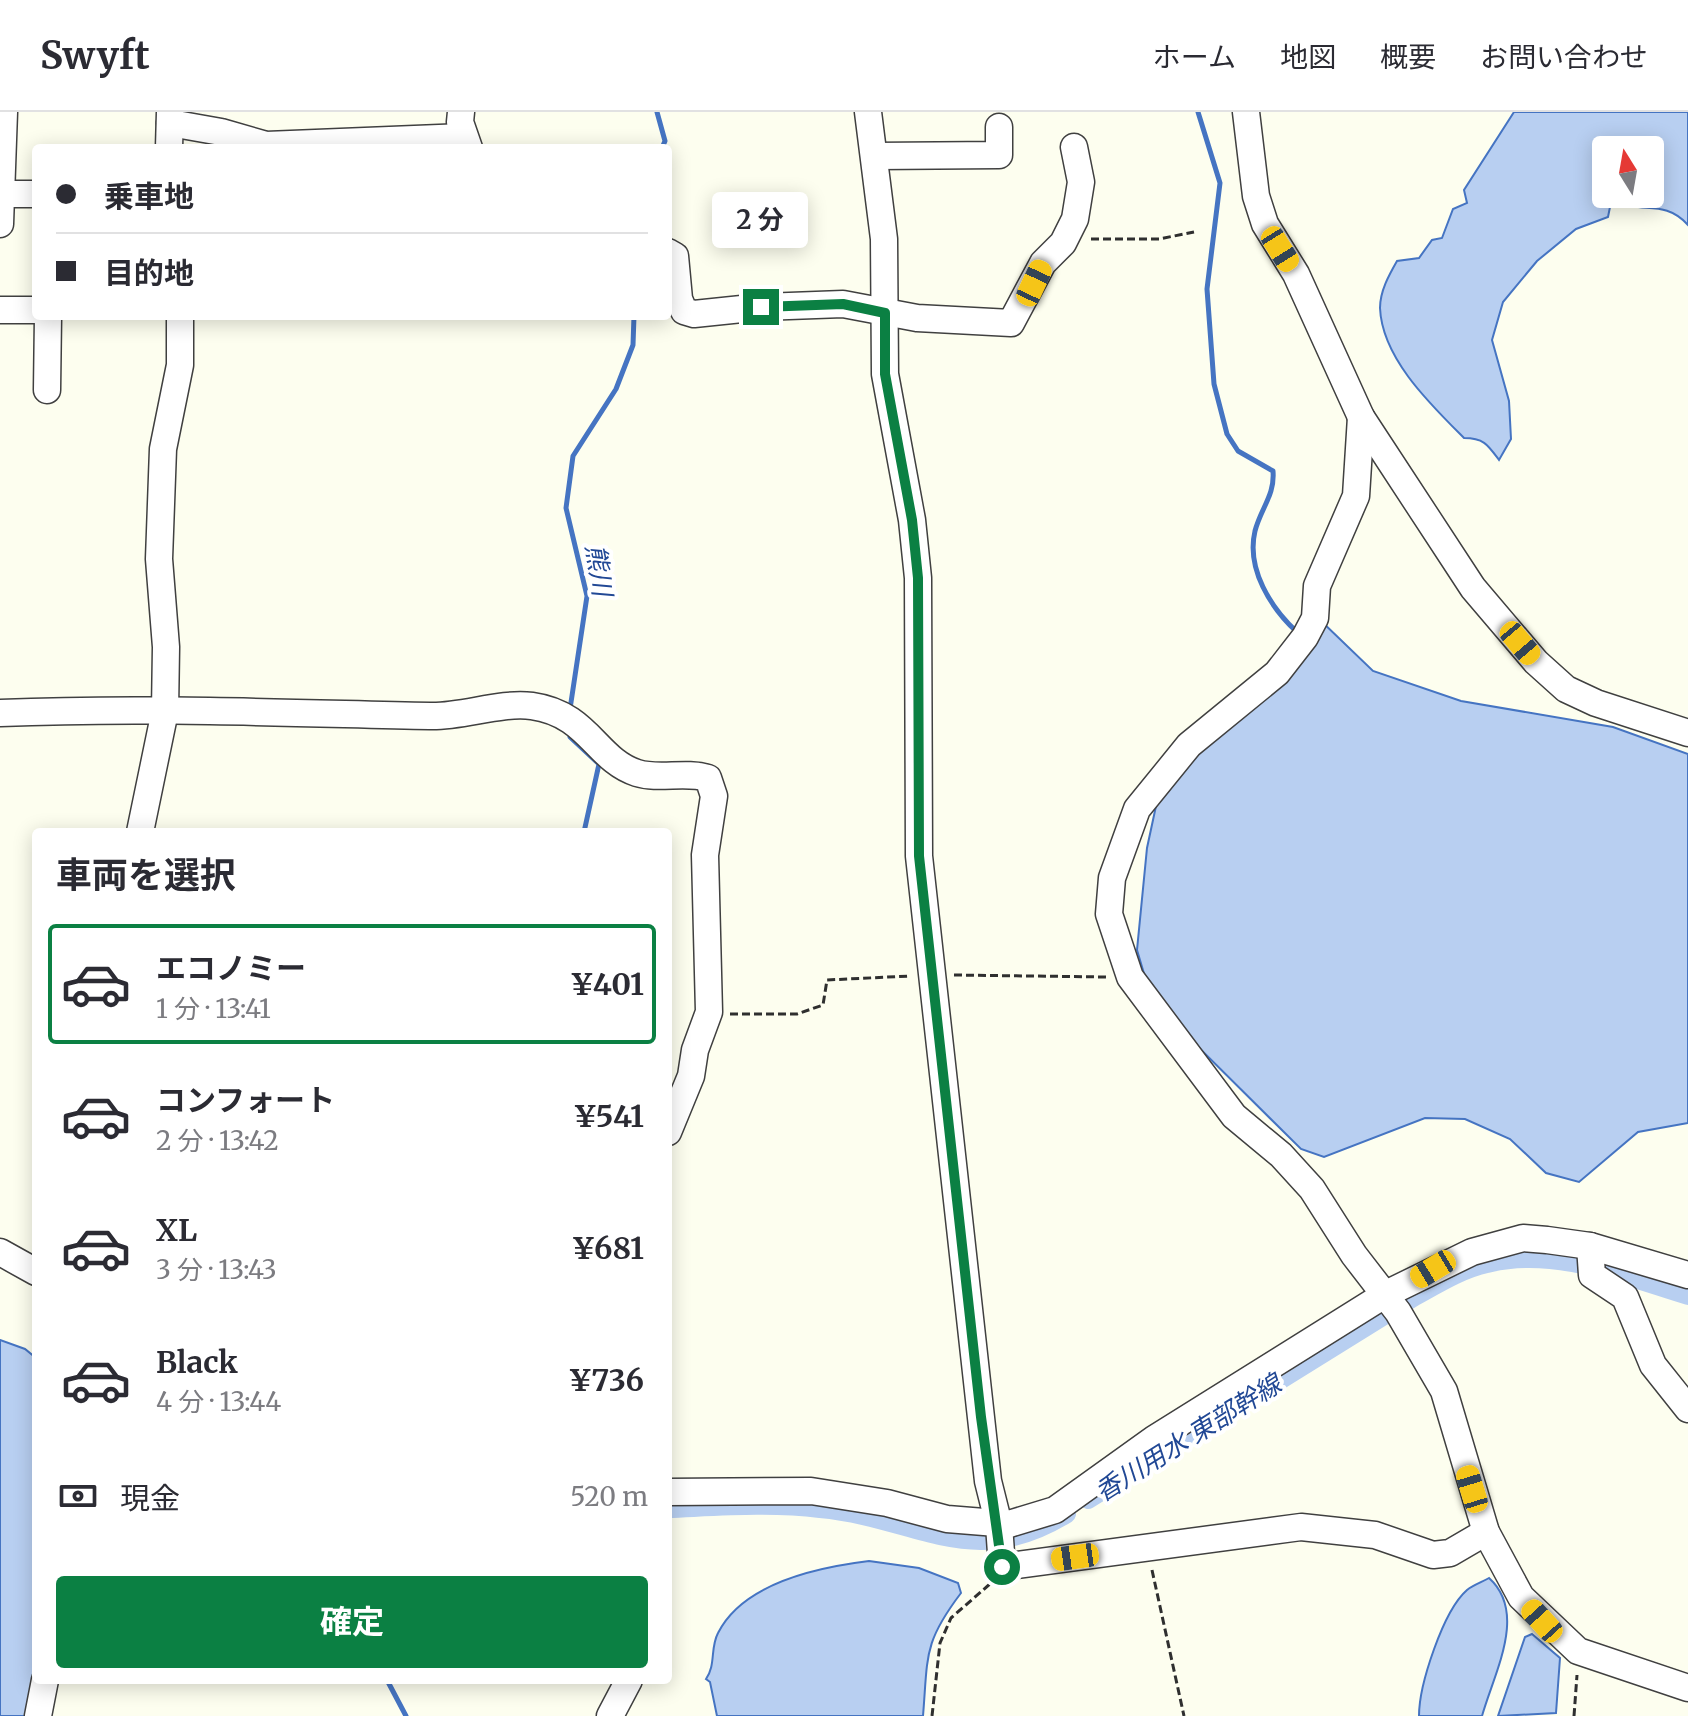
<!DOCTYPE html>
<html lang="ja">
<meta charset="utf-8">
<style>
body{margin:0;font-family:Merriweather,"Noto Sans JP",serif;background:#f7f7f7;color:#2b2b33;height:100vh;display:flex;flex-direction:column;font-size:30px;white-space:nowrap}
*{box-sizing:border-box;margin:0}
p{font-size:26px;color:#7c7c81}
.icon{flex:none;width:44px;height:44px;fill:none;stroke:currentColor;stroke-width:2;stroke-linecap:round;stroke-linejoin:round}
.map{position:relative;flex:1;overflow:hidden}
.drawer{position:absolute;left:32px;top:716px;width:640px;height:856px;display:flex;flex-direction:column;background:#fff;border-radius:8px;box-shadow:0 4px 20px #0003}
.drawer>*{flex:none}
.top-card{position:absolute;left:32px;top:32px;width:640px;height:176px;border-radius:8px;box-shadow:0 4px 20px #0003;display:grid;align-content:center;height:176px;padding:0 24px;background:#fff}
.needle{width:52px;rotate:349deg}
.fabs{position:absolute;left:1592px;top:24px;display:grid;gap:16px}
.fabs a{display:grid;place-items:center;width:72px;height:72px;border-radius:8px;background:#fff;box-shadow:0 4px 20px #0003;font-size:40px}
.end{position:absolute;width:36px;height:36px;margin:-18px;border:10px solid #0b8043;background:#fff;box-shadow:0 0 0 4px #fff}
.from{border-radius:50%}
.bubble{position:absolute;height:56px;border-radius:8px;background:#fff;box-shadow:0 4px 20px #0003;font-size:26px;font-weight:700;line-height:56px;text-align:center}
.car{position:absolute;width:24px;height:48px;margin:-24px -12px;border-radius:10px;box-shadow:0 0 6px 2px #0007;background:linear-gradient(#f5c518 24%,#345 0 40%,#f5c518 0 76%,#345 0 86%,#f5c518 0)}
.top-card b{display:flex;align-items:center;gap:28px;height:76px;font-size:30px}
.top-card b+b{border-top:2px solid #e1e1e2}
.top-card i{width:20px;height:20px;background:#2b2b33}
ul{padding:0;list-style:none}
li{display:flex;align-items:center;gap:24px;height:120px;margin:0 16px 12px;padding:0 8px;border:4px solid transparent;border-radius:8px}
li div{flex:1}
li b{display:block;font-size:30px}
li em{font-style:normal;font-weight:700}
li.selected{border-color:#0b8043}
li>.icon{width:72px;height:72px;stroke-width:1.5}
h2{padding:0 24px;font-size:36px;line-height:96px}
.pay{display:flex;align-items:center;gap:20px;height:88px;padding:0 24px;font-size:30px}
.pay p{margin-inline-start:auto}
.cta{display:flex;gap:16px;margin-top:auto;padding:16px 24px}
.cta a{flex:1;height:92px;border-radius:8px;background:#0b8043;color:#fff;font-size:32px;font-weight:700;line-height:92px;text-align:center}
header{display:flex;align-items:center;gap:48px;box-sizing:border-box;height:112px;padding:0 40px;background:#fff;border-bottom:2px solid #e1e1e2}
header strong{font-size:38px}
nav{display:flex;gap:44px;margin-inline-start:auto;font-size:28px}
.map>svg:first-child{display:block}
</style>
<header>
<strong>Swyft</strong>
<nav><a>ホーム</a><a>地図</a><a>概要</a><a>お問い合わせ</a></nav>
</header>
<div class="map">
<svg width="1688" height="1604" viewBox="0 0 1688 1604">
<rect width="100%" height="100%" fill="#fdfeef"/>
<g fill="#b8cff1" stroke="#4574c2" stroke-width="2" fill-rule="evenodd">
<path d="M1514 0H1688V113C1664 86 1640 103 1619 89L1611 90 1608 105 1576 117 1537 149 1503 190 1492 228 1509 289 1511 327 1499 348C1488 333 1484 326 1464 326 1430 292 1382 246 1380 196 1380 179 1389 163 1397 149L1419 146 1432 128 1442 126 1453 97 1467 91 1464 78ZM1650 38V82H1606V38Z"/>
<polygon points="1318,506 1373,559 1461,589 1613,615 1688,642 1688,1011 1638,1020 1579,1070 1546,1061 1510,1027 1465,1007 1425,1006 1324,1045 1301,1037 1167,904 1145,865 1137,838 1147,736 1159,680"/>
<polygon points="0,1228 25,1237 36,1246 36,1559 26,1604 0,1604"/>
<path d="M869 1449 919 1456 958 1471 961 1481C923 1531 928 1544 923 1604H717L710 1570 706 1567C716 1553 710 1536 718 1521 743 1471 820 1455 869 1449Z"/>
<path d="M1489 1466C1528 1501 1494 1561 1482 1604H1419C1419 1573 1443 1499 1467 1478 1473 1473 1482 1470 1489 1466Z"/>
<polygon points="1532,1522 1560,1546 1556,1601 1498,1604 1525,1525"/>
</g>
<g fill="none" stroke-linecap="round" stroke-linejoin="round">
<g stroke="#4574c2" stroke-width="5">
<polyline points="657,0 665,29 662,36"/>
<path d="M1198 0 1220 71 1207 177 1214 272 1227 322 1238 339 1273 359C1275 383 1261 396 1255 419 1246 457 1271 496 1297 520"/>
<polyline points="570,597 587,484 566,396 573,344 616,277 633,233 634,204"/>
<polyline points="570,619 570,625 599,652 584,720"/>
<polyline points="387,1568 406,1604"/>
</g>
<g stroke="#b8cff1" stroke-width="18">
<path d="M1088 1388 1413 1186C1437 1173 1460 1158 1487 1152 1554 1135 1625 1165 1688 1184"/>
<path d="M668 1397C719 1395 770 1391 820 1397 918 1406 972 1461 1067 1402"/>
</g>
<defs>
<g id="minor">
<polyline points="461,0 460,10 469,36"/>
<polyline points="868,0 884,127 885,262 912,408 918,466 919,744 988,1369 999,1413 1002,1455 1301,1415 1375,1423 1433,1443 1450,1441 1486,1420"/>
<polyline points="1246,0 1256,84 1265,112 1296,162 1361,305 1473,476 1536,550 1566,577 1596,591 1688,621"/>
<polyline points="170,11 221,20 266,33 464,25"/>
<polyline points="169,36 170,0"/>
<polyline points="875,44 999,43 999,15"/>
<polyline points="1,82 36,82"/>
<polyline points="0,112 4,0"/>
<polyline points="668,140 675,144 679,187 684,199 694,202 761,195 843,192 917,206 1011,211 1043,151 1063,131 1075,107 1081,70 1074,35"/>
<polyline points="0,198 36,198"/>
<polyline points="47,278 48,204"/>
<polyline points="1361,305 1356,384 1317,474 1315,506 1305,525 1277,561 1189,633 1137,697 1112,766 1109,802 1130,865 1234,1004 1281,1043 1312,1077 1354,1143 1398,1200 1444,1279 1486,1420 1521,1485 1578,1539 1688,1576"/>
<path d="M0 601C143 595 287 601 430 604 463 605 499 590 532 594 589 602 596 648 637 661 659 668 685 659 708 666L714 684 705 743 709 900 695 938 691 964 668 1020"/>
<polyline points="140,720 165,599 166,535 159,447 163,337 180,253 180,204"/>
<polyline points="1590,1134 1592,1163 1625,1185 1653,1253 1688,1297"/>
<polyline points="0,1140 36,1160"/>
<polyline points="668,1380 811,1379 887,1391 947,1407 1009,1412 1055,1398 1154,1327 1386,1182 1472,1140 1523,1126 1547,1128 1590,1134 1688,1163"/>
<polyline points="38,1604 45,1568"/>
<polyline points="610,1604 629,1568"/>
</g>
</defs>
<use href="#minor" stroke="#404040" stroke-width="29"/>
<g stroke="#2f2f2f" stroke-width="3" stroke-dasharray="8 4" stroke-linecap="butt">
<polyline points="1091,127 1159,127 1194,120"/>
<polyline points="954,863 1106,865"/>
<polyline points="730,902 797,902 823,893 827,868 910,864"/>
<polyline points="1152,1458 1184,1604"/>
<polyline points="932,1604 940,1531 951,1506 991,1471"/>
<polyline points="1574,1604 1577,1563"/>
</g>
<use href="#minor" stroke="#fff" stroke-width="26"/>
</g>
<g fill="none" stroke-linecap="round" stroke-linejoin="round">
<polyline stroke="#0b8043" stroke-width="10" points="761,195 843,192 885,201 885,262 912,408 918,466 919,744 981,1305 1002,1455"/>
</g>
<g text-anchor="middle" stroke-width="8" stroke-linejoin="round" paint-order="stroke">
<g font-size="26" font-style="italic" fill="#214895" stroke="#fff">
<text transform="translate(599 458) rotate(81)" y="9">熊川</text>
<text transform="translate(1188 1326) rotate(-32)" y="9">香川用水 東部幹線</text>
</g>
</g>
</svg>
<div class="fabs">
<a><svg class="needle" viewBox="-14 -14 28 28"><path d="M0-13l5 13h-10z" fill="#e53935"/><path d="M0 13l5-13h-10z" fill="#7c7c81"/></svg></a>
</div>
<i class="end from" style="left:1002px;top:1455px"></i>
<i class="end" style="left:761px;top:195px"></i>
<div class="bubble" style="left:712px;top:80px;width:96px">2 分</div>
<i class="car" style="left:1280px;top:137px;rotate:148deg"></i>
<i class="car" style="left:1034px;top:171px;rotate:25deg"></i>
<i class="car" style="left:1520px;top:531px;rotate:140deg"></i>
<i class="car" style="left:1433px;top:1157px;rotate:239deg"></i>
<i class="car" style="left:1472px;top:1377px;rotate:343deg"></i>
<i class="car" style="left:1075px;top:1445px;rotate:262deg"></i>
<i class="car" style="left:1542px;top:1509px;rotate:318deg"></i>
<div class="top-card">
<b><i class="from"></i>乗車地</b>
<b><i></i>目的地</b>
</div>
<section class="drawer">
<h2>車両を選択</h2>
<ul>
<li class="selected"><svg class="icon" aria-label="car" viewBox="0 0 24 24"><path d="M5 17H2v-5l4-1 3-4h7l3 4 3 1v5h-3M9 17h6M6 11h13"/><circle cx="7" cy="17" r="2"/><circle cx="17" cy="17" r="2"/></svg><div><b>エコノミー</b><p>1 分 · 13:41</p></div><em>¥401</em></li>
<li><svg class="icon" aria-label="car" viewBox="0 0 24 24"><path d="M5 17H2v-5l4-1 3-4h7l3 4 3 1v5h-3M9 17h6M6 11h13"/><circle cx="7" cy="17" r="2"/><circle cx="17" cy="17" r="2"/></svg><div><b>コンフォート</b><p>2 分 · 13:42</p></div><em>¥541</em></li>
<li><svg class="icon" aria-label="car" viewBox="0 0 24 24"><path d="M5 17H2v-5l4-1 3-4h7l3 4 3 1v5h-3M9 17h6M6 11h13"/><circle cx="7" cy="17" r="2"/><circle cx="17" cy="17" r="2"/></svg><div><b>XL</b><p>3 分 · 13:43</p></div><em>¥681</em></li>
<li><svg class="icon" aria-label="car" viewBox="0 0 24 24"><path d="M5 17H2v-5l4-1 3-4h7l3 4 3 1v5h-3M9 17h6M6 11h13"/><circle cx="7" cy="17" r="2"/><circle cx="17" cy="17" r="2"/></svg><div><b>Black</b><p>4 分 · 13:44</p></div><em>¥736</em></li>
</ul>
<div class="pay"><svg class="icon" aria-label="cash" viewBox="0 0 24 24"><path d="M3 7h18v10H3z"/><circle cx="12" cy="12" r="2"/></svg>現金<p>520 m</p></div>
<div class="cta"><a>確定</a></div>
</section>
</div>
